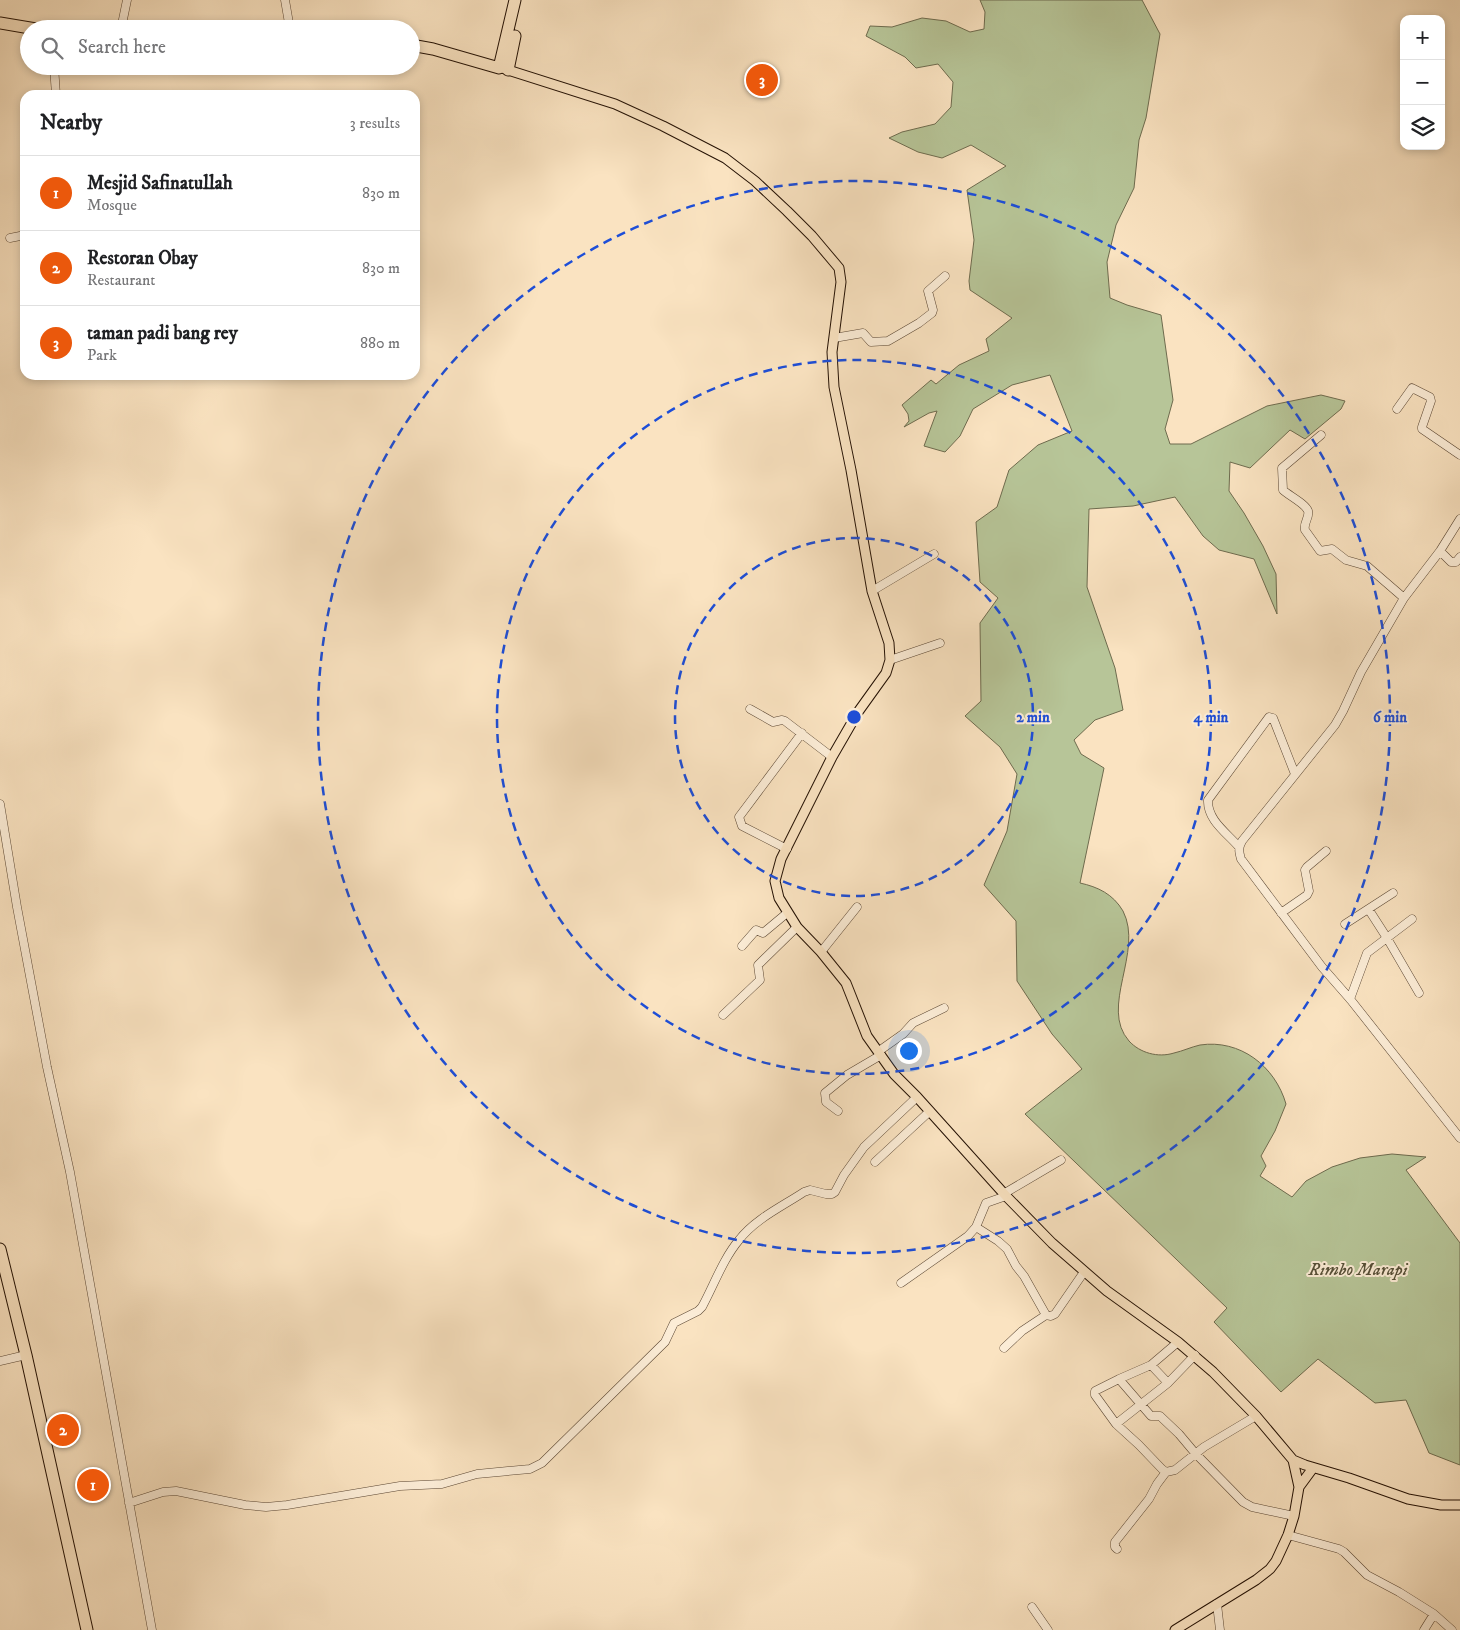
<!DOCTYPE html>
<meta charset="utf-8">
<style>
:root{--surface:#fff;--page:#f6f6f6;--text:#202124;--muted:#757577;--line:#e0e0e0;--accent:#ea580c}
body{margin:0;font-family:"IM FELL DW Pica",serif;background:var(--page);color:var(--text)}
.controls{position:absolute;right:15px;top:15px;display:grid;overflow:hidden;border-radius:10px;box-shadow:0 2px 8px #0003}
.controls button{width:45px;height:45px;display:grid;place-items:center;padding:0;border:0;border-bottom:1px solid var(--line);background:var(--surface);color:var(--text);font:25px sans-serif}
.you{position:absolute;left:908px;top:1050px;width:18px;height:18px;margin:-12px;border:4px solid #fff;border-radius:50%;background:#1a73e8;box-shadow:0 0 0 8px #1a73e833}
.badge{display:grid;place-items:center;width:32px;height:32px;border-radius:50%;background:var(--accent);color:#fff;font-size:16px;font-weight:700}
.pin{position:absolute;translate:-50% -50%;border:2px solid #fff;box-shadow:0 1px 5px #0006}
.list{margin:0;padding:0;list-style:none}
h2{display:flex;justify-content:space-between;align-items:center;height:65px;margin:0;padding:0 20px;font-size:21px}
h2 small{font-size:16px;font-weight:400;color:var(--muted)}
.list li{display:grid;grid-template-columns:32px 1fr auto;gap:15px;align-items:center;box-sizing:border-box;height:75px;padding:0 20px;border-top:1px solid var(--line)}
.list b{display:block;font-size:19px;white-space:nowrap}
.list p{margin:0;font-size:16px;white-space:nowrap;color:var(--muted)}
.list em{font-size:16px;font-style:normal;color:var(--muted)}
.icon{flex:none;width:28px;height:28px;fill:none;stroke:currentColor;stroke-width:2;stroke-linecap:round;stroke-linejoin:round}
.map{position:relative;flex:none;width:1460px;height:1630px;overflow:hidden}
.search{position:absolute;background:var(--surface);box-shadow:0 2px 8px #0003;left:20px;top:20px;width:400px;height:55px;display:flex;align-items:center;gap:12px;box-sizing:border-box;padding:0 18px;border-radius:28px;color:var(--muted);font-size:19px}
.panel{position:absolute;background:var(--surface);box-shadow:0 2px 8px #0003;left:20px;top:90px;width:400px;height:290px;border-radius:15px}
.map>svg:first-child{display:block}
.green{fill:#b7c598;stroke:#6e6b4e}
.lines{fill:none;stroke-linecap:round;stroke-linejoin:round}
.minor-casing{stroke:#5a4633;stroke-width:9}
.major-casing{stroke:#241104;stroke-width:11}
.highway-casing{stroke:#241104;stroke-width:13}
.minor{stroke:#fcedd7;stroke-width:8}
.major{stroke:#fae3c1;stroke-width:9}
.highway{stroke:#fae3c1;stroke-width:11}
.ring{fill:none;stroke:#1d4ed8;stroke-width:2.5;stroke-dasharray:9 6}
.labels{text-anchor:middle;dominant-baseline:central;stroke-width:4;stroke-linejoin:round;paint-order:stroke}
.park-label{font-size:18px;font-style:italic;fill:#575038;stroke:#fcedd7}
.centre{fill:#1d4ed8;stroke:#fcedd7;stroke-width:2.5}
.ring-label{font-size:15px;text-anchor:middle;font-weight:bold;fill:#1d4ed8;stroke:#fcedd7;stroke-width:4;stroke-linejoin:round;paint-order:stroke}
</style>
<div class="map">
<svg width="1460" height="1630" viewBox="0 0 1460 1630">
<rect width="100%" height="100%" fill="#fae3c1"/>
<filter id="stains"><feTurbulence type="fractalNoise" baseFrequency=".004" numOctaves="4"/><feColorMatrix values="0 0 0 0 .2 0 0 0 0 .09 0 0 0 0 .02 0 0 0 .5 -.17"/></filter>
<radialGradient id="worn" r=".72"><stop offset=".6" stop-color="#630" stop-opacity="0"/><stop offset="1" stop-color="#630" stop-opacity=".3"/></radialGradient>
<path class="green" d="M980,0H1142L1160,34L1146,118L1139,140L1134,188L1116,225L1107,262L1110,298L1127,305L1161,315L1173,400L1165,429L1170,444H1191L1267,406L1321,395L1345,401L1341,409L1305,439L1290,430L1250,468L1230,462L1229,491L1244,513L1263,546L1276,574L1277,614L1254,559L1219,550L1203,536L1175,497L1133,506L1089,509L1087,587L1115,668L1123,710L1095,720L1074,740L1081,754L1104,768L1080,883C1098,887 1113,894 1123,911C1144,952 1099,1007 1129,1041C1140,1053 1158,1058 1174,1053C1183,1051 1191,1047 1200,1045C1240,1039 1275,1066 1286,1104L1275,1131L1261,1156L1266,1166L1260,1176L1292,1197L1306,1181L1332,1167L1360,1158L1392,1154L1426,1157L1406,1170L1460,1243V1465L1429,1453L1406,1400L1375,1403L1318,1359L1281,1392L1214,1322L1227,1308L1025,1114L1082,1069L1052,1034L1017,981L1016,921L984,885L1007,831L1017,774L1000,747L965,716L981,701L980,623L998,598L980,582L976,522L997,507L1009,470L1038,445L1072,431L1050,375L1012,385L973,409L960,436L945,452L924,446L937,411L929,413L904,427L909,421L908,414L902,405L931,380L936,384L959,365L989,351L986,339L1012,318L970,290L969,281L974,240L967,190L1006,166L971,145L942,158L918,152L889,138L902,132L935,124L951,107L953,82L938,64L916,68L905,57L866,36L870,26L892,27L922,18L946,21L970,32L984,29L985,12Z"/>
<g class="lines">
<defs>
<path id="minor" d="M285,0L290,29
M121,29L127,0
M54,66L56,95
M10,238L25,235
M834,338L863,333L871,342L888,341L919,323L932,313L933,310L928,291L945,276
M1397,409L1412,388L1430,397L1431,401L1422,427V429L1460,455
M1321,435L1282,468L1283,490C1288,495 1306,504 1308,511C1310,517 1303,523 1305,530L1320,551L1332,549L1346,560L1367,566L1404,598
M1460,519L1440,551L1404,598L1361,672L1343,711L1335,725L1242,841C1238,848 1239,852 1241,859L1322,967L1350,999L1460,1138
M1440,551L1451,562H1456L1460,557
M872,591L934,554
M890,660L940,643
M750,709L773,722L782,720L785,721L832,757
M0,804L17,907L47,1067L70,1172L152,1630
M1239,847C1227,833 1207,820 1208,800L1269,717L1273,718L1295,774
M787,849L742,826L739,817L802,733
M1369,910L1387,938L1419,993
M1281,913L1307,895L1309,891L1305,870L1307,867L1326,851
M1345,924L1393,893
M742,946L756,930L763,933L787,913
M821,952L857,907
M1350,999L1367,953L1412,919
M723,1015L760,980L758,965L797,927
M879,1051L903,1034L913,1023L944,1008
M838,1111L826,1102L825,1093L847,1075L881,1055
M875,1162L930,1111
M1005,1193L1061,1160
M976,1227L998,1241L1007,1249L1016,1266L1024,1276L1046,1315
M901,1283L968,1236L976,1227L986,1203L1006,1196
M1178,1342L1151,1365L1119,1379L1095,1391V1395L1116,1424L1139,1445L1162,1469L1166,1472L1175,1470L1204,1447L1256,1416
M1004,1348L1022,1331L1046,1315L1051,1316L1055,1314L1084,1272
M0,1361L26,1355
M1151,1365L1168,1383
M1119,1379L1151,1416H1160L1179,1434L1195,1453L1243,1502L1252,1507L1294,1516
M1116,1424L1168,1383L1195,1355
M129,1503L163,1492L176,1491L245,1505L266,1507L287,1505L400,1486L442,1484L477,1474L530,1469L542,1463L665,1342L674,1323L698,1311L702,1307C714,1285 723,1259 739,1240C755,1219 783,1206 804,1192L810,1190L826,1194H832L835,1192L844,1175L864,1147L917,1097
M1288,1535L1339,1549L1344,1552L1367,1575L1399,1592L1434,1614L1452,1630
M1117,1549L1115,1547V1542L1149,1499L1157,1484L1166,1472
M1217,1604L1220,1630
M1032,1607L1048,1630
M1424,1630L1434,1614"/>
<path id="major" d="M502,68L615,104L663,126L725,158L755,181L787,211L812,236L839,268L841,282L832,352L834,387L851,470L872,591L889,643L890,660L886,673L858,712L832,757L781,859L775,881L779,898L797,927L821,952L846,983L867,1036L894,1074L917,1097L1006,1196L1052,1243L1107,1291L1178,1342L1213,1372L1256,1416L1293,1460L1305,1465L1349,1478L1408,1499L1441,1505H1460
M1299,1487L1313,1468
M1175,1630L1256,1580L1270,1569L1276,1561L1288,1535L1294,1516L1299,1487L1293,1460"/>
<path id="highway" d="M0,23L36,29
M411,45L433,49L499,68L515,0
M508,70L515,36
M0,1249L26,1355L87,1630"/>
</defs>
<use href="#minor" class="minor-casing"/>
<use href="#major" class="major-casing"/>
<use href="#highway" class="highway-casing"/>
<use href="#minor" class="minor"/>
<use href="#major" class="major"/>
<use href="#highway" class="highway"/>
</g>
<g class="ring">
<circle cx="854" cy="717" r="179"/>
<circle cx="854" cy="717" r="357"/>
<circle cx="854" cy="717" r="536"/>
</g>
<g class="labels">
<g class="park-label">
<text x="1358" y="1270">Rimbo Marapi</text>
</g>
</g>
<circle cx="854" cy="717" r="8" class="centre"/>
<g class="ring-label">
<text x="1033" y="722">2 min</text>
<text x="1211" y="722">4 min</text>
<text x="1390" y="722">6 min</text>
</g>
<rect width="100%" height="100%" filter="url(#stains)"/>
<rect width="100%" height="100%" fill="url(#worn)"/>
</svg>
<div class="controls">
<button>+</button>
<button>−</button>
<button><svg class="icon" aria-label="layers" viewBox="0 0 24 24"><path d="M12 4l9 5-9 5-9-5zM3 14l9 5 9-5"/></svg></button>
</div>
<div class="you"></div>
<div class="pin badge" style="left:93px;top:1485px">1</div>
<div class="pin badge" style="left:63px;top:1430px">2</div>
<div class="pin badge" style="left:762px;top:80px">3</div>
<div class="search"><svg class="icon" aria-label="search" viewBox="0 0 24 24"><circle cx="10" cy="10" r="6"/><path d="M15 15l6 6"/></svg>Search here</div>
<section class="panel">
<h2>Nearby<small>3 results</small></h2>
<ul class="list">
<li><span class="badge">1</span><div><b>Mesjid Safinatullah</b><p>Mosque</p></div><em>830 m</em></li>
<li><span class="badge">2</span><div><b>Restoran Obay</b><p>Restaurant</p></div><em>830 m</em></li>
<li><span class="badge">3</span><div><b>taman padi bang rey</b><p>Park</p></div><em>880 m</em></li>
</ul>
</section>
</div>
